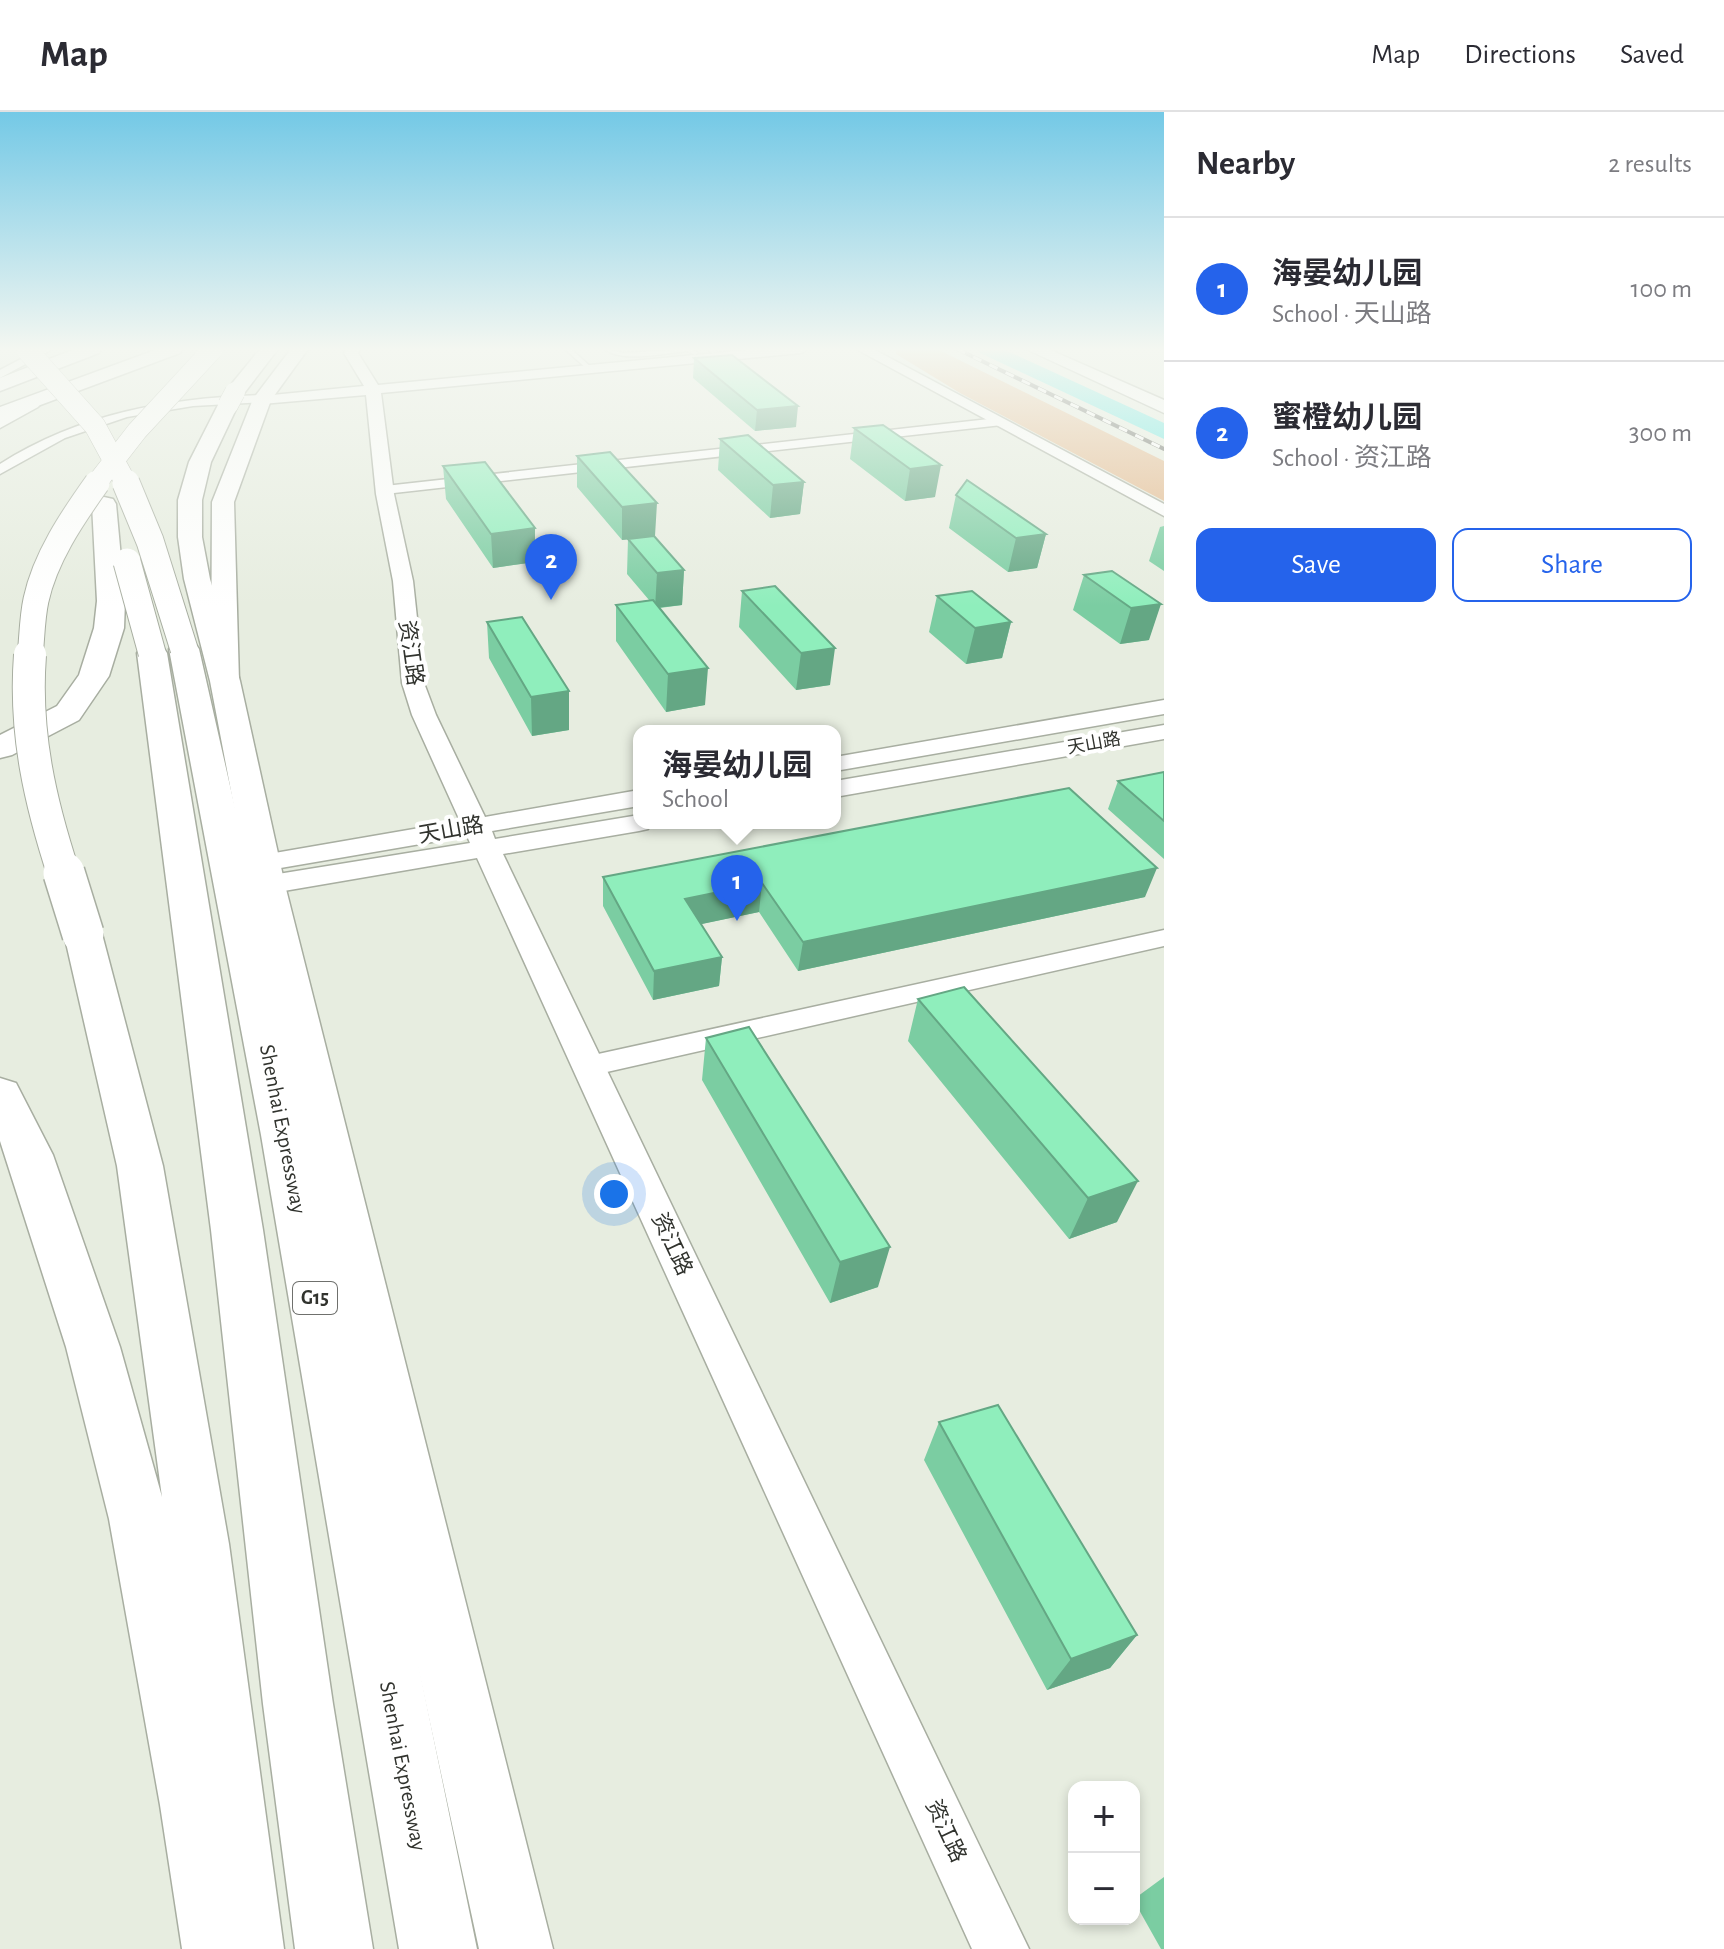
<!DOCTYPE html>
<meta charset="utf-8">
<style>
:root{--surface:#fff;--page:#f7f7f7;--text:#2b2b33;--muted:#7c7c81;--line:#e1e1e2;--accent:#2563eb}
body{margin:0;font-family:"Alegreya Sans","Noto Sans SC",sans-serif;background:var(--page);color:var(--text)}
.controls{position:absolute;right:24px;bottom:24px;display:grid;overflow:hidden;border-radius:16px;box-shadow:0 4px 12px #0003}
.controls button{width:72px;height:72px;display:grid;place-items:center;padding:0;border:0;border-bottom:2px solid var(--line);background:var(--surface);color:var(--text);font:40px sans-serif}
.you{position:absolute;left:614px;top:1082px;width:28px;height:28px;margin:-20px;border:6px solid #fff;border-radius:50%;background:#1a73e8;box-shadow:0 0 0 12px #1a73e833}
.badge{display:grid;place-items:center;width:52px;height:52px;border-radius:50%;background:var(--accent);color:#fff;font-size:26px;font-weight:700}
.pin{position:absolute;translate:-50% -66px;filter:drop-shadow(0 2px 4px #0008)}
.pin::after{content:'';position:absolute;top:42px;width:28px;height:24px;background:inherit;clip-path:polygon(0 0,100% 0,50% 100%)}
.popup{position:absolute;left:633px;top:613px;width:208px;height:104px;box-sizing:border-box;display:grid;place-content:center;border-radius:16px;background:var(--surface);filter:drop-shadow(0 2px 6px #0005);font-size:26px;white-space:nowrap;color:var(--muted)}
.popup b{font-size:30px;color:var(--text)}
.popup::after{content:'';position:absolute;left:50%;top:100%;margin-left:-16px;border:16px solid transparent;border-top-color:var(--surface)}
.list{margin:0;padding:0;list-style:none}
h2{display:flex;justify-content:space-between;align-items:center;height:104px;margin:0;padding:0 32px;font-size:34px}
h2 small{font-size:26px;font-weight:400;color:var(--muted)}
.list li{display:grid;grid-template-columns:52px 1fr auto;gap:24px;align-items:center;box-sizing:border-box;height:144px;padding:0 32px;border-top:2px solid var(--line)}
.list b{display:block;font-size:30px;white-space:nowrap}
.list p{margin:0;font-size:26px;white-space:nowrap;color:var(--muted)}
.list em{font-size:26px;font-style:normal;color:var(--muted)}
.actions{display:flex;gap:16px;padding:24px 32px}
.actions a{flex:1;padding:18px 0;border:2px solid var(--accent);border-radius:16px;text-align:center;font-size:28px;color:var(--accent)}
.actions .main{background:var(--accent);color:#fff}
.map{position:relative;flex:none;width:1164px;height:1837px;overflow:hidden}
header{display:flex;align-items:center;gap:48px;box-sizing:border-box;height:112px;padding:0 40px;background:var(--surface);border-bottom:2px solid var(--line)}
header strong{font-size:38px}
nav{display:flex;gap:44px;margin-inline-start:auto;font-size:28px}
main{display:flex}
aside{flex:1;background:var(--surface)}
.map>svg:first-child{display:block}
.green{fill:#e4b98d}
.lines{fill:none;stroke-linecap:round;stroke-linejoin:round}
.river{fill:#67e9e3;fill-rule:evenodd}
.service-casing{stroke:#a8aea1;stroke-width:3}
.minor-casing{stroke:#a8aea1;stroke-width:3}
.tertiary-casing{stroke:#a8aea1;stroke-width:3}
.primary-casing{stroke:#a8aea1;stroke-width:3}
.trunk-casing{stroke:#a8aea1;stroke-width:3}
.motorway-casing{stroke:#a8aea1;stroke-width:3}
.service{fill:#fff;fill-rule:evenodd}
.minor{fill:#fff;fill-rule:evenodd}
.tertiary{fill:#fff;fill-rule:evenodd}
.primary{fill:#fff;fill-rule:evenodd}
.trunk{fill:#fff;fill-rule:evenodd}
.motorway{fill:#fff;fill-rule:evenodd}
.rail-casing{stroke:#686b64;stroke-width:4}
.rail{stroke:#fff;stroke-width:3;stroke-dasharray:9;stroke-linecap:butt}
.trunk-bridge-far3-casing{stroke:#a8aea1;stroke-width:21;stroke-linecap:butt}
.trunk-bridge-far2-casing{stroke:#a8aea1;stroke-width:27;stroke-linecap:butt}
.trunk-bridge-far1-casing{stroke:#a8aea1;stroke-width:34;stroke-linecap:butt}
.trunk-bridge-casing{stroke:#a8aea1;stroke-width:44;stroke-linecap:butt}
.motorway-bridge-far1-casing{stroke:#a8aea1;stroke-width:22;stroke-linecap:butt}
.motorway-bridge-casing{stroke:#a8aea1;stroke-width:29;stroke-linecap:butt}
.trunk-bridge-far3{stroke:#fff;stroke-width:20}
.trunk-bridge-far2{stroke:#fff;stroke-width:25}
.trunk-bridge-far1{stroke:#fff;stroke-width:32}
.trunk-bridge{stroke:#fff;stroke-width:41}
.motorway-bridge-far1{stroke:#fff;stroke-width:21}
.motorway-bridge{stroke:#fff;stroke-width:27}
.wall{fill:#7bcda2}
.shaded-wall{fill:#64a784}
.building{fill:#8feebc;stroke:#64a784;stroke-width:2}
.labels{text-anchor:middle;dominant-baseline:central;stroke-width:8;stroke-linejoin:round;paint-order:stroke}
.far-street-label{font-size:18px;fill:#31332e;stroke:#fff}
.shield{fill:#fff;stroke:#6f706d;stroke-width:2}
.shield-label{font-size:20px;font-weight:bold;fill:#31332e}
.street-label{font-size:22px;fill:#31332e;stroke:#fff}
</style>
<header>
<strong>Map</strong>
<nav><a>Map</a><a>Directions</a><a>Saved</a></nav>
</header>
<main>
<div class="map">
<svg width="1164" height="1837" viewBox="0 0 1164 1837">
<rect width="100%" height="100%" fill="#e7ede0"/>
<path class="green" d="M896,237H937L1164,349V389L960,281L896,242Z"/>
<g class="lines">
<path class="river" d="M977,237H1003L1164,311V327L980,241Z"/>
<defs>
<path id="service" d="M565,237H571L592,256V258H588Z
M605,237L624,241L692,237L698,241L695,243L687,239C666,241 621,251 605,237Z
M707,237H713L717,240L712,241Z"/>
<path id="minor" d="M40,237H53L0,266V258Z
M262,283L268,287L266,290L193,294L127,305L65,326L0,362V352C80,301 168,286 262,283Z
M998,306L1004,310L1002,313L385,382L378,378L385,374Z
M1164,818V834L589,964L580,961L576,954L580,947L589,944Z"/>
<path id="tertiary" d="M347,237H361L358,241L378,273L758,237H808L801,241L381,281L394,382L413,469L424,571L436,603L485,705L639,678V694L492,719L495,727L639,703V711H652L648,717L639,719L503,742L1029,1837H972L477,746L278,780L268,777L264,771L268,765L278,762L470,731L467,724L263,759L253,757L249,751L253,745L263,743L460,709L412,603L402,571L393,469L376,382L366,283L262,292L255,288L262,284L364,274L344,241Z
M856,237H873L1164,392V404Z
M1164,588V602L835,659V645Z
M1164,613V627L835,685V669Z"/>
<path id="primary" d="M291,237H308L271,288L234,390L239,569L235,575L225,577L215,575L211,569L212,390L253,287Z
M1026,237H1048L1164,288V301Z"/>
<path id="trunk" d="M158,237H183L180,241L0,308V295Z
M260,237H278L242,284H228L225,280Z
M228,287L238,293L211,350L202,388V425L210,467L240,569L285,773L553,1837H479L249,773L210,569L184,467L178,425V388L189,350L218,293Z
M83,810L97,813L102,822L163,1054L229,1432L284,1837H182L160,1693L109,1407L66,1235L0,1029V966L16,971L53,1043L120,1235L162,1385L117,1054L64,822L69,813Z"/>
<path id="motorway" d="M75,237H101L99,241L0,279V266Z
M31,285L41,291L38,295L0,316V301Z
M104,385L113,387L116,392L125,489L124,516L109,564L79,608L12,643L0,646V623L57,594L79,563L94,516L97,489L92,392L95,387Z
M184,528L195,531L199,537L309,1023L477,1837H399L261,1023L169,537L173,531Z
M152,532L163,535L167,541L263,1118L333,1592L373,1837H295L263,1592L211,1118L137,541L141,535Z"/>
</defs>
<use href="#service" class="service-casing"/>
<use href="#minor" class="minor-casing"/>
<use href="#tertiary" class="tertiary-casing"/>
<use href="#primary" class="primary-casing"/>
<use href="#trunk" class="trunk-casing"/>
<use href="#motorway" class="motorway-casing"/>
<use href="#service" class="service"/>
<use href="#minor" class="minor"/>
<use href="#tertiary" class="tertiary"/>
<use href="#primary" class="primary"/>
<use href="#trunk" class="trunk"/>
<use href="#motorway" class="motorway"/>
<defs>
<path id="rail" d="M957,237L1164,337"/>
</defs>
<use href="#rail" class="rail-casing"/>
<use href="#rail" class="rail"/>
<defs>
<path id="trunk-bridge-far3" d="M228,293L235,280
M95,373L137,319L213,237"/>
<path id="trunk-bridge-far2" d="M30,545C32,526 32,506 36,488C45,446 72,406 97,371"/>
<path id="trunk-bridge-far1" d="M30,543C24,620 40,690 64,763"/>
<path id="trunk-bridge" d="M64,761L83,822"/>
<path id="motorway-bridge-far1" d="M27,238L95,314L127,373"/>
<path id="motorway-bridge" d="M126,371L150,429L184,537
M127,450L152,541"/>
</defs>
<use href="#trunk-bridge-far3" class="trunk-bridge-far3-casing"/>
<use href="#trunk-bridge-far2" class="trunk-bridge-far2-casing"/>
<use href="#trunk-bridge-far1" class="trunk-bridge-far1-casing"/>
<use href="#trunk-bridge" class="trunk-bridge-casing"/>
<use href="#motorway-bridge-far1" class="motorway-bridge-far1-casing"/>
<use href="#motorway-bridge" class="motorway-bridge-casing"/>
<use href="#trunk-bridge-far3" class="trunk-bridge-far3"/>
<use href="#trunk-bridge-far2" class="trunk-bridge-far2"/>
<use href="#trunk-bridge-far1" class="trunk-bridge-far1"/>
<use href="#trunk-bridge" class="trunk-bridge"/>
<use href="#motorway-bridge-far1" class="motorway-bridge-far1"/>
<use href="#motorway-bridge" class="motorway-bridge"/>
</g>
<path class="wall" d="M694,246L796,315L755,319L693,266Z
M883,313L935,385L905,389L850,347L854,316Z
M720,327L804,370L800,402L770,406L718,358Z
M577,344L655,424L622,428L577,375Z
M443,354L535,416V450L493,456L446,387Z
M956,383L1046,422L1037,456L1008,460L949,416Z
M1164,414V459L1149,449L1160,415Z
M628,427L684,458L682,493L660,496L705,593L666,600L616,529V493L649,488L627,462Z
M1112,459L1149,528L1120,532L1073,498L1084,463Z
M742,479L830,573L796,578L739,515Z
M937,484L1011,510L1002,546L966,552L929,520Z
M487,510L569,579V618L532,624L489,546Z
M1164,660V747L1108,697L1118,669Z
M603,765L1145,785L798,859L759,800L701,812L722,845L719,874L653,888L603,794Z
M918,887L1117,1110L1069,1127L908,929Z
M706,926L878,1175L830,1191L702,968Z
M939,1310L1137,1523L1110,1556L1047,1578L924,1348Z
M1164,1765V1837H1161L1134,1789V1787Z"/>
<path class="shaded-wall" d="M798,294L796,315L755,319L757,298Z
M941,353L935,385L905,389L910,357Z
M804,370L800,402L770,406L773,373Z
M657,391L655,424L622,428V395Z
M535,416V450L493,456L491,422Z
M1046,422L1037,456L1008,460L1016,426Z
M684,458L682,493L655,496L657,461Z
M1161,492L1149,528L1120,532L1131,496Z
M1011,510L1002,546L966,552L975,516Z
M835,536L830,573L796,578L801,541Z
M708,556L705,593L666,600L668,562Z
M569,579V618L532,624L531,585Z
M1157,756L1145,785L798,859L803,830Z
M762,771L759,800L683,816L685,787Z
M722,845L719,874L653,888L654,859Z
M1138,1069L1117,1110L1069,1127L1088,1086Z
M890,1135L878,1175L830,1191L840,1150Z
M1137,1523L1110,1556L1047,1578L1071,1547Z"/>
<path class="building" d="M732,243L798,294L757,298L694,246Z
M883,313L941,353L910,357L854,316Z
M748,323L804,370L773,373L720,327Z
M610,340L657,391L622,395L577,344Z
M485,350L535,416L491,422L443,354Z
M967,368L1046,422L1016,426L956,383Z
M654,424L684,458L657,461L628,427Z
M1112,459L1161,492L1131,496L1084,463Z
M775,474L835,536L801,541L742,479Z
M972,479L1011,510L975,516L937,484Z
M653,488L708,556L668,562L616,493Z
M522,505L569,579L531,585L487,510Z
M1164,660V709L1118,669Z
M1069,676L1157,756L803,830L762,771L685,787L722,845L654,859L603,765Z
M964,875L1138,1069L1088,1086L918,887Z
M749,915L890,1135L840,1150L706,926Z
M998,1293L1137,1523L1071,1547L939,1310Z"/>
<linearGradient id="sky" x2="0" y2="1"><stop stop-color="#74c9e6"/><stop offset="0.48" stop-color="#f4f7f1"/><stop offset="1" stop-color="#f4f7f1" stop-opacity="0"/></linearGradient>
<rect width="1164" height="494" fill="url(#sky)"/>
<g class="labels">
<g class="far-street-label">
<text transform="translate(1094 632) rotate(-10)">天山路</text>
</g>
<rect class="shield" x="293" y="1170" width="44" height="32" rx="6"/>
<g class="shield-label">
<text x="315" y="1186">G15</text>
</g>
<g class="street-label">
<text transform="translate(411 541) rotate(82)">资江路</text>
<text transform="translate(451 718) rotate(-10)">天山路</text>
<text transform="translate(283 1017) rotate(79)">Shenhai Expressway</text>
<text transform="translate(672 1132) rotate(65)">资江路</text>
<text transform="translate(403 1654) rotate(79)">Shenhai Expressway</text>
<text transform="translate(946 1719) rotate(65)">资江路</text>
</g>
</g>
</svg>
<div class="controls">
<button>+</button>
<button>−</button>
</div>
<div class="you"></div>
<div class="pin badge" style="left:737px;top:809px">1</div>
<div class="popup"><b>海晏幼儿园</b>School</div>
<div class="pin badge" style="left:551px;top:488px">2</div>
</div>
<aside>
<h2>Nearby<small>2 results</small></h2>
<ul class="list">
<li><span class="badge">1</span><div><b>海晏幼儿园</b><p>School · 天山路</p></div><em>100 m</em></li>
<li><span class="badge">2</span><div><b>蜜橙幼儿园</b><p>School · 资江路</p></div><em>300 m</em></li>
</ul>
<div class="actions"><a class="main">Save</a><a>Share</a></div>
</aside>
</main>
